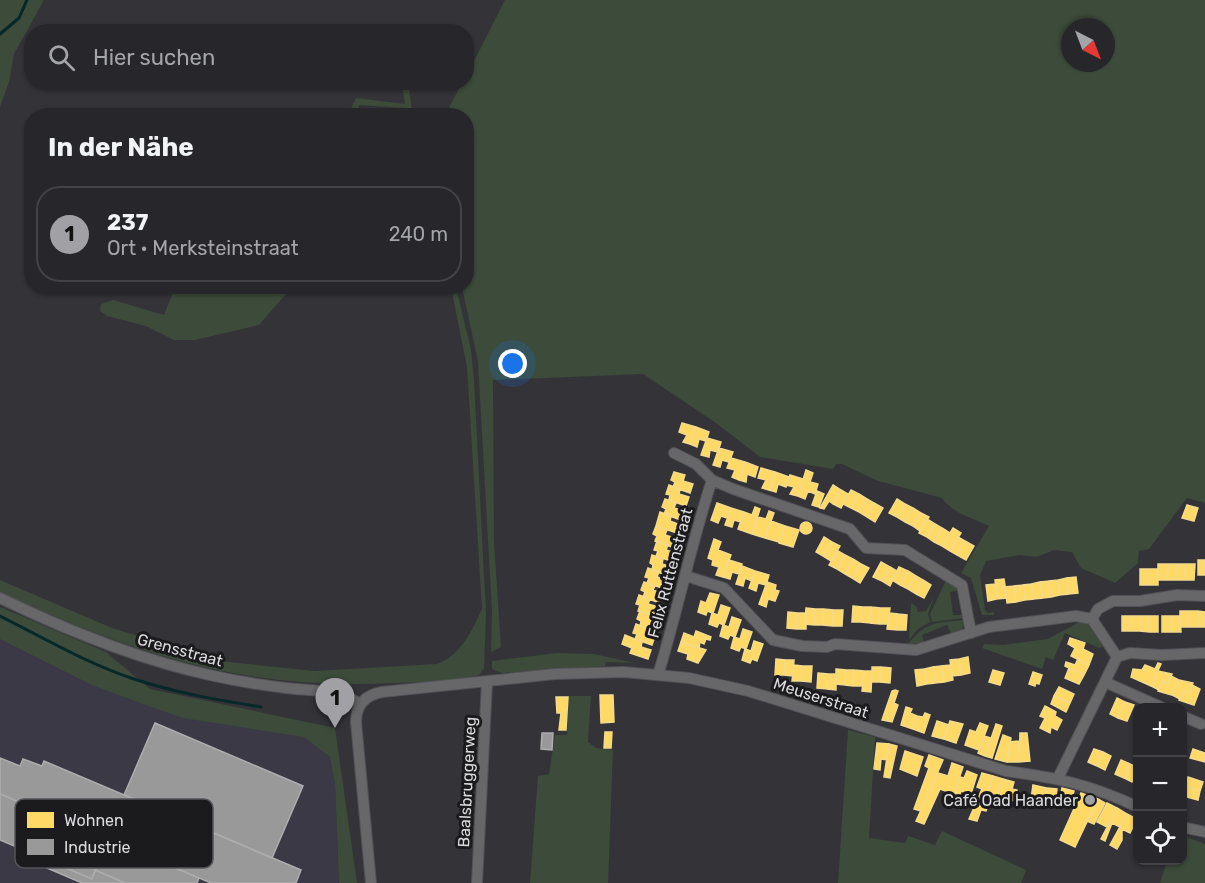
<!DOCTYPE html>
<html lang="de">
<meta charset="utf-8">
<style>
:root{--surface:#27262a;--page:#2f2e32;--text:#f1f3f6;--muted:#a4a5a8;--line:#434347;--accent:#a1a0a5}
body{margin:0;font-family:Rubik,sans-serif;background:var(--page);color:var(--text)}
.controls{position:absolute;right:18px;bottom:18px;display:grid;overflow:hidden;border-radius:12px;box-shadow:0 2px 4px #0004}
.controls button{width:54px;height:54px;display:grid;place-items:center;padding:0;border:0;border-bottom:2px solid var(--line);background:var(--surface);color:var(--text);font:30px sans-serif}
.compass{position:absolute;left:1061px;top:18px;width:54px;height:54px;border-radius:50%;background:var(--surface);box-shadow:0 2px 4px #0004;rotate:138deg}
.you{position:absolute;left:513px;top:364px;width:21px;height:21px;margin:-15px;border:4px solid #fff;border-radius:50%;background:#1a73e8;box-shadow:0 0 0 9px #1a73e833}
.badge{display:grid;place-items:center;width:39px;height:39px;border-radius:50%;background:var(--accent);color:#111;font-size:20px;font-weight:700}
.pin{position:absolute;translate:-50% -50px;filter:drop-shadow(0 2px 3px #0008)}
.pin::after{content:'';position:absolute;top:32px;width:21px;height:18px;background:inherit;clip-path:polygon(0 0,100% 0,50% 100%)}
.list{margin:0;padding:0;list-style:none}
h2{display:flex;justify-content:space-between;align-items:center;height:78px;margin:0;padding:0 24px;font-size:26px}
h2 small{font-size:20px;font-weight:400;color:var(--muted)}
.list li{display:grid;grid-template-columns:39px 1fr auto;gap:18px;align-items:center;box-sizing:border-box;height:96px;margin:0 12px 12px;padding:0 12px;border:2px solid var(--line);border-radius:24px}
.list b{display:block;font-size:22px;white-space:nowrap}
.list p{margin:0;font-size:20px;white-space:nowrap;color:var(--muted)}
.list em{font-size:20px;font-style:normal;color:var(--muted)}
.icon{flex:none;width:33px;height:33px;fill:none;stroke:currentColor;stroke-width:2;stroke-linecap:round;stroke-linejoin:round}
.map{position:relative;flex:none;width:1205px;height:883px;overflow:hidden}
.search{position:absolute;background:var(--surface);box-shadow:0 2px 4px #0004;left:24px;top:24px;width:450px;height:66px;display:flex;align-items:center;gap:15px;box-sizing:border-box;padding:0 21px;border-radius:24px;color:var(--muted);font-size:22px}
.panel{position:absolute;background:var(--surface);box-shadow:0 2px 4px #0004;left:24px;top:108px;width:450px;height:186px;border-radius:24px}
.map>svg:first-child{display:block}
.built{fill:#3b3945}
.green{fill:#3c4b3a;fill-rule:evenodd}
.homes{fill:#ffd966;stroke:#f4da8b;stroke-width:1.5}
.industry{fill:#999;stroke:#adadae;stroke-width:1.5}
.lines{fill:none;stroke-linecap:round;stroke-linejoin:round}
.stream{stroke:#052829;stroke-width:3}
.minor-casing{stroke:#525156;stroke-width:12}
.minor{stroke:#67676a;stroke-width:10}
.poi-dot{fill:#a1a0a5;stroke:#1b1a1d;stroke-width:2}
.labels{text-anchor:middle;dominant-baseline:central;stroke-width:6;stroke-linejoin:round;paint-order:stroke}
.street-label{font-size:16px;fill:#dcdbe0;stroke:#1b1a1d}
.poi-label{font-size:16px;fill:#dcdbe0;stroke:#1b1a1d;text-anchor:end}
.key{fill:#1b1a1d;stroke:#555458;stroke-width:1.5}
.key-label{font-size:16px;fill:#dcdbe0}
</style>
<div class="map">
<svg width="1205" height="883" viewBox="0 0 1205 883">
<rect width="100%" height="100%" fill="#343338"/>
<path class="built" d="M0,625L154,703L301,732L330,757L335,784L339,883H0Z"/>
<path class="green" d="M0,0H44L14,54L9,82L0,107Z
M505,0H1205V503L1187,498L1149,549L1139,551L1138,563L1115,583L1081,568L1072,552L1054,550L1037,557L1019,555L986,561L980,575L985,610L988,613L994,612V615H982L971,578L961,573L989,526C975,519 950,512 942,498L878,481L842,464H836L833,469L760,457L716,423L643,374L493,380L494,542L501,647L491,652L492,611L478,362L462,287L466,286V116L445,115L462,83L466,82L467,75ZM1070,27H1106V63H1070Z
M402,83H408L413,115H408L405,108L359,105L358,115H348L356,98L405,104Z
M175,287V286L292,287L259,325L195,340H174L146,326L107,316L100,311L101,304L113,300L164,315Z
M451,287H456L471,350L474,380L486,614L484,668L479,675C454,682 421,682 394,683C244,691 134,654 0,592V580L112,628L219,661L315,671L437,664C462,654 471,632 482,609L467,367Z
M947,578L960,590L950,592L953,615H963L964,618L932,622L930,614Z
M934,597L928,614L930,622L917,630L909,640L911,603L917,607L918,612L926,611Z
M0,607L106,652L150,689L335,728L357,883H339L335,784L330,757L304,737L183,718L143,704L92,685L0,639Z
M964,620L962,630L952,635L947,625L922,635L924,643L908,644C927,621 936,623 964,620Z
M1083,620L1090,624L1104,646L1099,648L1065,633L1053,660L1046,657L1042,669L982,648L984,644L1003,645L1048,639Z
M557,653L594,654L635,663L606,662L605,666L502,673L492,669V661Z
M568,696H591L588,742L596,748L613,750L608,883H530L538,776L549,774L555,735H567Z
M848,730L875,737L869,838L905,843L908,836L935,845L942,831L1026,870L1021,883H814H838Z
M1183,836L1205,844V883H1160L1167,861L1182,860Z"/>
<path class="homes" d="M682,423L696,427L690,444L683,442L687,435L679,432Z
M696,427L709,432L706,441L699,439L697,447L690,444Z
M707,438L721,442L718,452L710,450L709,457L701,455Z
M719,448L733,452L729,462L722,460L720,467L713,465Z
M731,458L745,462L739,480L732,477L735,470L727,468Z
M745,462L758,467L755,477L747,474L746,482L739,480Z
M761,468L775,472L769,490L762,488L766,480L758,478Z
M806,470L813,473L810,482L818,484L815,494L808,491L805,499L798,496Z
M674,472L685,475L683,481L693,484L690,493L673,487L675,482L671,480Z
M775,472L789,477L786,487L778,484L776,492L769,490Z
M790,475L803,479L798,496L790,494L794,487L786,485Z
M669,485L680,489L679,494L689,497L686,506L669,500L670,495L666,494Z
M833,485L841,490L833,504L829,501L824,509L820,508Z
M841,490L848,494L841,508L833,504Z
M851,490L859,494L851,508L843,504Z
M817,491L824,494L819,507L812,505Z
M859,494L867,499L859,512L851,508Z
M665,499L676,503L674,508L684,511L681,520L664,514L666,509L662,507Z
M867,499L874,503L867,517L859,512Z
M897,499L905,504L897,517L889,513Z
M717,503L731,508L727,518L721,516L718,523L711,520Z
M874,503L883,508L875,522L867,517Z
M905,504L913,508L905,522L897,517Z
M1187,505L1198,508L1194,521L1182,518Z
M755,507L760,509L752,534L738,529L744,512L752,515Z
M731,508L744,512L741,522L734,520L732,527L725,525Z
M913,508L921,513L913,526L905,522Z
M769,511L774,513L765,538L752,534L758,517L766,519Z
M660,512L671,516L670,521L680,525L677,533L656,526Z
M921,513L929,517L920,531L913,526Z
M927,519L935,524L927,537L919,533Z
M771,521L785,526L779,542L765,538Z
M800 528a6 6 0 1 1 12 0a6 6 0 1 1-12 0Z
M935,524L942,528L934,542L927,537Z
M656,526L667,530L665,535L675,538L672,547L655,541L657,536L653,534Z
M785,526L799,530L793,547L779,543Z
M942,528L950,533L942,546L934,542Z
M953,528L961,533L950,551L942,546Z
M824,537L832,542L823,556L816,552Z
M958,537L965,541L957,555L950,551Z
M714,539L721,542L718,550L731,555L723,577L716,575L719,567L712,565L713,560L708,558Z
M657,541L668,545L666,550L676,553L674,562L656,556L658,551L654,550Z
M965,541L974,546L966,560L957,555Z
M832,542L840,546L831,561L823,556Z
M838,551L845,555L837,569L829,565Z
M652,555L663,559L662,564L672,567L669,576L652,570L653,565L650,563Z
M845,555L853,559L845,574L837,569Z
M853,559L861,564L852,578L845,574Z
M729,560L742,564L739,574L732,572L730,579L723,577Z
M1198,560H1205V575H1198Z
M881,562L890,567L882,581L873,577Z
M861,564L869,568L860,583L852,578Z
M1158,564H1168L1167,580H1158Z
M1168,564H1176V580H1167Z
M1176,564H1185V580H1176Z
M1185,564H1195L1194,580H1185Z
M742,566L755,571L752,581L745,578L743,586L736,584Z
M890,567L897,571L890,586L882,581Z
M899,567L908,571L900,585L892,580Z
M648,568L659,572L657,577L668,580L665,589L647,583L649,578L645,577Z
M1140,569H1149V585H1140Z
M1149,569H1158V585H1149Z
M755,571L769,575L766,585L758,583L756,591L749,588Z
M908,571L916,576L908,589L900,585Z
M916,576L923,580L916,594L908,589Z
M1076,577L1078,593L1069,594L1067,578Z
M1067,578L1069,594L1060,595L1058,580Z
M1004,579L1007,598L997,599L995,580Z
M923,580L931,585L924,598L916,594Z
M1058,580L1060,595L1051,597L1049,581Z
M1049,581L1051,597L1043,598L1040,582Z
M644,582L655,586L653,590L663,594L660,603L643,597L645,592L641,590Z
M767,582L776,585L775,590L779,591L775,601L768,599L766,607L759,604Z
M1040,582L1043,598L1034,599L1031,584Z
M995,584L997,599L988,601L986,585Z
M1031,584L1034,599L1025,600L1023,585Z
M1023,585L1025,600L1016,602L1014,586Z
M1014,586L1016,602L1007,603L1005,587Z
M710,593L719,595L713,613L707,611L706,615L698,612L701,601L706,603Z
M639,595L650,599L648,604L659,607L656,616L638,611L640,605L636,604Z
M721,605L730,608L724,625L719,623L717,627L709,624L712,613L718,615Z
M853,606L862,607L861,622H852Z
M862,607H871L870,623L861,622Z
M871,607L880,608L879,624L870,623Z
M806,608L815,609L814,625L805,624Z
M880,608H890L888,624H879Z
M815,609H824L823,625H814Z
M824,609L833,610L832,626L823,625Z
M833,610H843L842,626H832Z
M640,611L651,615L649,619L660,623L657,632L640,626L641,621L637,619Z
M1180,611H1189V627H1180Z
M1189,611H1198V627H1189Z
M1198,611L1205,612V627H1198Z
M788,612L797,613L796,629L787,628Z
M797,613H806V629H796Z
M889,613L898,614L897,630L887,629Z
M898,614L907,615L906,630H897Z
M1122,616H1131V631H1122Z
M1131,616H1140V631H1131Z
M1140,616H1149V632L1140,631Z
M1149,616H1158V632H1149Z
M1162,616H1171V632H1162Z
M1171,616H1180L1181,632H1171Z
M732,617L741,620L735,637L730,635L728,639L720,636L723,625L729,627Z
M636,624L647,628L645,633L655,636L652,645L635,639L637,634L633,633Z
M743,629L752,632L746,649L741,647L739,651L731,648L734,637L740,639Z
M696,631L711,637L710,640L706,639L704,644L700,642L699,648L681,642L684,633L694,637Z
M625,635L642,642L641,647L651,650L648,659L630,653L632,648L622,644Z
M1070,638L1085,643L1083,649L1093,654L1089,665L1071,656L1075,648L1068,644Z
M754,641L763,644L757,661L752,659L750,663L742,660L745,649L751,651Z
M681,642L706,650L698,663L687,659L688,654L678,651Z
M968,657L970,673L961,675L959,659Z
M776,659L785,660L784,675H775Z
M959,659L961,675L952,676L950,660Z
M1078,659L1089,665L1084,675L1065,666L1066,662L1075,665Z
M785,660H794L793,676L784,675Z
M1158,663L1161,664L1151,686L1131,677L1133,669L1142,670L1145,665L1155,669Z
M794,665L802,666L801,681H792Z
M951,665L953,680L944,682L941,666Z
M802,666H812L811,682L801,681Z
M941,666L944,682L935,683L933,667Z
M872,667H881L880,682H872Z
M881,667L891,668L890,683L880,682Z
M933,667L935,683L927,684L924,669Z
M1069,668L1084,675L1079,684L1065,678Z
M836,669L846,670L845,685L836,684Z
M924,669L927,684L917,686L915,670Z
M846,670H854L853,686L845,685Z
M854,670L864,671L863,686H853Z
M993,670L1004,673L1000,685L989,682Z
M864,671H872L871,692L862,691Z
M1158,671L1172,674L1168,684L1163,681L1159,690L1151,686Z
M1033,672L1042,675L1039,684L1036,683L1035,686L1029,684Z
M818,673L828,674L827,689L817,688Z
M828,674H836V690L827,689Z
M1171,676L1179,680L1172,695L1158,691L1163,681L1168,684Z
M1179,680L1193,683L1189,693L1184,691L1180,699L1172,695Z
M1192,685L1200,689L1194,705L1179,700L1184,691L1189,693Z
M1059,687L1074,694L1070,703L1054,696Z
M895,690L898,691L894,703L898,705L892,722L882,720L892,691Z
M600,695H613L614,722L601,723Z
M1054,696L1070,703L1066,712L1051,704Z
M556,697H568L566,730H559L561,713H557Z
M1117,698L1125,702L1118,718L1110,714Z
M1125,702L1134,705L1127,721L1118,718Z
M1045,706L1056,712L1055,716L1062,720L1057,730L1051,727L1050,733L1040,728L1045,718L1040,716Z
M906,707L912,709L910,713L917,716L913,729L901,725Z
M925,713L930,715L924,733L913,729L917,716L923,717Z
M937,721L949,725L944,739L932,736Z
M950,721L963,724L956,743L944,739Z
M980,723L988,726L979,750L965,745L970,730L976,732Z
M996,724L1002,726L992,758L985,756Z
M605,732H612L611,748H604Z
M1020,733H1027L1030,761L1019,762Z
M1003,735L1011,738L1007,762L995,759Z
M984,736L991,738L985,756L978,753Z
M1019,741V762H1007L1010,742Z
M877,743L889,744L887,760L881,759L880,770L874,769Z
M889,744L897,746L890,778L884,777Z
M1094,749L1103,752L1097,766L1088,762Z
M1193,749L1205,753V762L1190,758Z
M905,751L923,757L917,776L900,769Z
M1103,752L1111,756L1105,770L1097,766Z
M929,755L943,760L921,811L914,809L929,768L925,766Z
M1121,760L1130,764L1124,778L1115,774Z
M952,763L963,767L954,794L940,789L924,824L916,821L938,773L948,776Z
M1130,764L1138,768L1132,782L1124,778Z
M967,771L977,775L971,794L961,791L959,798L953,797L960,777L964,778Z
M982,773L993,776L977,821L969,819L982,789L977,787Z
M993,776L1003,779L997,798L991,797L986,811L981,810Z
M1188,777L1203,782L1200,791L1186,786Z
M1003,779L1014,782L1012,789L1017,790L1014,801L997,798Z
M1033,785L1047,788L1045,802L1031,799Z
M1186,786L1200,791L1198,800L1183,796Z
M1047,788L1057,789L1055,804L1045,802Z
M1062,788L1074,791L1070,805L1059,802Z
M1081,793L1098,799L1075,847L1060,840Z
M1098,799L1105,803L1094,824L1087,821Z
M1107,803L1117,808L1107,827L1097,822Z
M1117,808L1127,814L1120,827L1112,823L1105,841L1101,839Z
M1127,814L1137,819L1130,833L1122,829V840L1117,849L1110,845Z"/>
<path class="industry" d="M155,723L303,786L272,858L124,795Z
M542,733H553L552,750L541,749Z
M0,758L20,766L23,759L42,766L44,761L301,870L296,883H211L0,794Z
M0,794L108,840L92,879L0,840Z
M108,840L199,878L197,883H125L95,870Z
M36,855L92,879L95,870L125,883H82L33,862Z"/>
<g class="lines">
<path class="stream" d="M0,34L19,18L27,0
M0,616C44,638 88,664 134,679C176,693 218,700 261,707"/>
<defs>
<path id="minor" d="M674,453L696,464L712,480L733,489L850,529L866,548L905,550L962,585L971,633
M686,576L724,588L773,640L802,646L827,647L835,644L916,650L989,627L1076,616L1092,619L1117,657
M0,598C68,631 139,660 214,676C237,681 261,685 286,688C311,691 338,689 360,704
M1092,619L1098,609L1113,601H1140L1177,595L1205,596
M658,675C678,610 691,544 712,480
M1105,682L1163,708
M1182,716L1201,724
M1058,778L1117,657L1130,653L1162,655L1205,653
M1182,827L1205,832
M371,883L356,722C356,705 365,695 382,692L555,674L624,672L689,678L748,691L1006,771C1058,778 1089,784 1138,807
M477,883L487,682"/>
</defs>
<use href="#minor" class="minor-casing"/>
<use href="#minor" class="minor"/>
</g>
<circle class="poi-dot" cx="1090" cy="800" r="6"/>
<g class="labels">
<g class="street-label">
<text transform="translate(670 573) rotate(-75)">Felix Ruttenstraat</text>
<text transform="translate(180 650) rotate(15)">Grensstraat</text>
<text transform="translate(821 698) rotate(18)">Meuserstraat</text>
<text transform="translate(467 782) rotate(-87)">Baalsbruggerweg</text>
</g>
<g class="poi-label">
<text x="1078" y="800">Café Oad Haander</text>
</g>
</g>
<rect x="15" y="799" width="198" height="69" rx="9" class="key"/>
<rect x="27" y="812" width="27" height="16" fill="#ffd966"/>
<rect x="27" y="839" width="27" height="16" fill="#999"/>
<g class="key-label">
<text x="64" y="826">Wohnen</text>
<text x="64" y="853">Industrie</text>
</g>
</svg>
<div class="controls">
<button>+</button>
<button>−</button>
<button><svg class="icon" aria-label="locate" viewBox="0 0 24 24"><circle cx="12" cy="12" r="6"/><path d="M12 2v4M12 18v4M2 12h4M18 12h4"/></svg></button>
</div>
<svg class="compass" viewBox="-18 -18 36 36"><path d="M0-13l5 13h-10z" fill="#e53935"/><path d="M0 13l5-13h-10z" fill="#a4a5a8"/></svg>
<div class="you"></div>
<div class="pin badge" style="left:335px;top:728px">1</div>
<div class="search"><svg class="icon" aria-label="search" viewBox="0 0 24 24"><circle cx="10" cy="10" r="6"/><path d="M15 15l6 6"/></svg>Hier suchen</div>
<section class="panel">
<h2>In der Nähe<small></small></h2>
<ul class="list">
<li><span class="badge">1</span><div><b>237</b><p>Ort · Merksteinstraat</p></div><em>240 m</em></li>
</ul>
</section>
</div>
